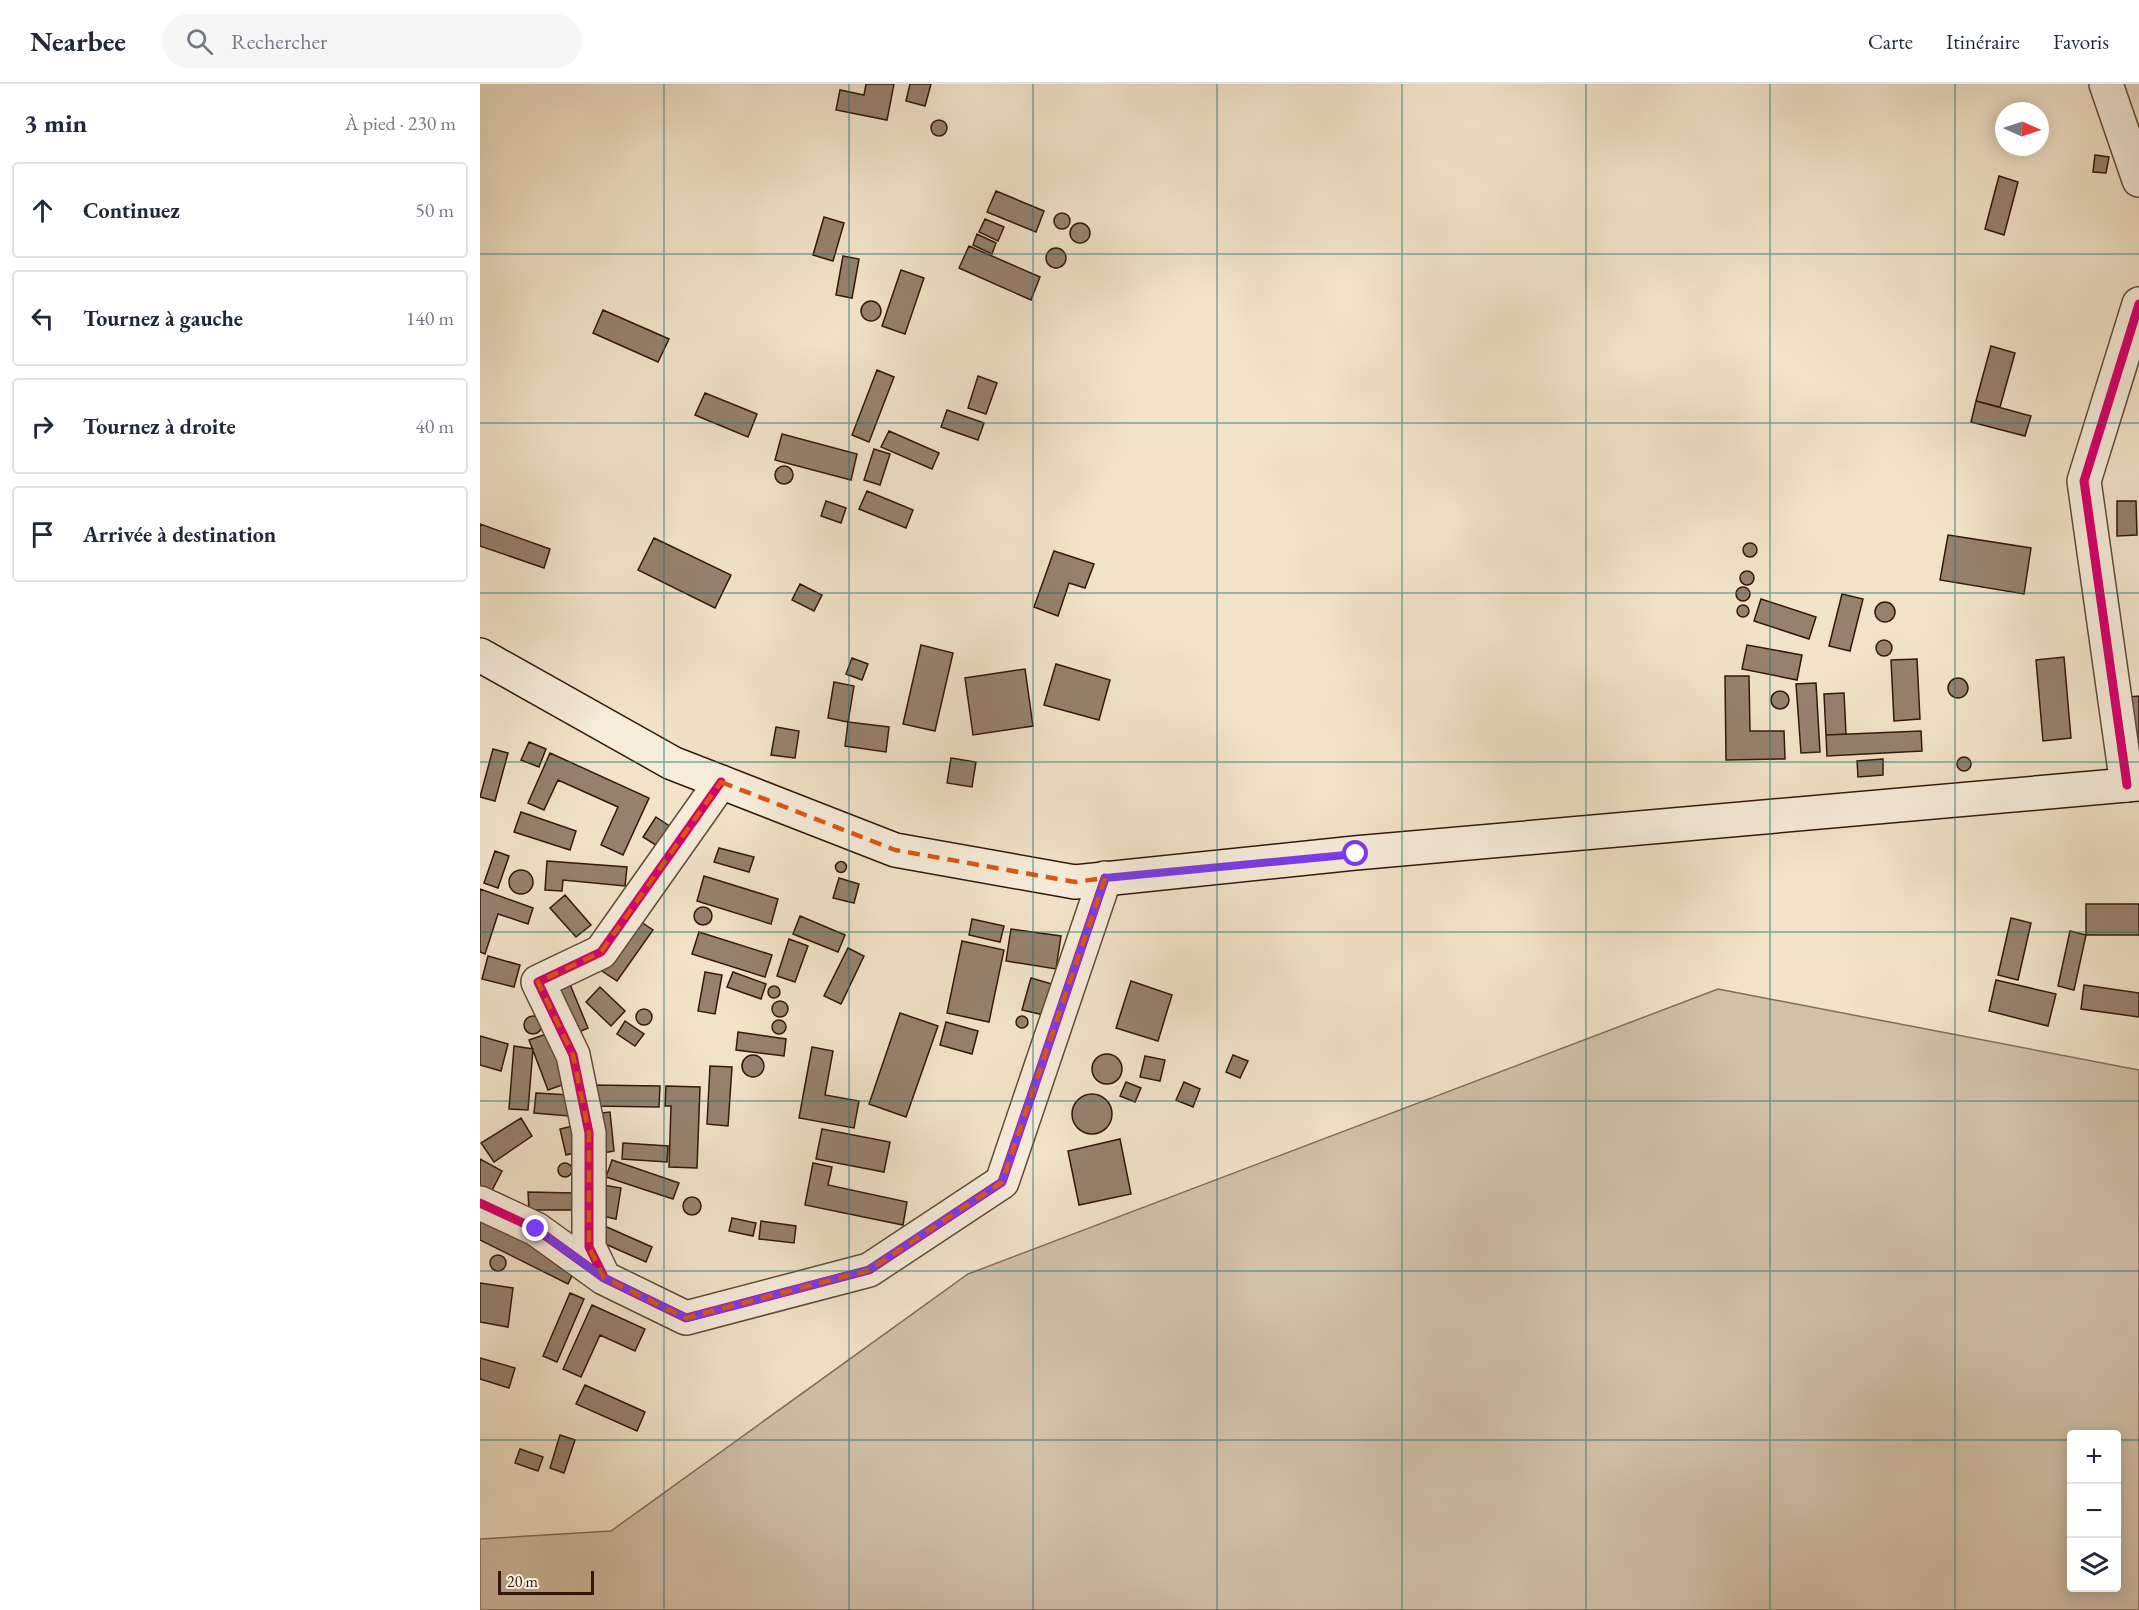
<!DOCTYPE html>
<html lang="fr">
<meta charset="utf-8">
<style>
:root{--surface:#fff;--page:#f6f6f7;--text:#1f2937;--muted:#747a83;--line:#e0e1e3}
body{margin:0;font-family:"EB Garamond",serif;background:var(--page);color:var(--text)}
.controls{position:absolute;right:18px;bottom:18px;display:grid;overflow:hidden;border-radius:6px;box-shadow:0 3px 15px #0003}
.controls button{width:54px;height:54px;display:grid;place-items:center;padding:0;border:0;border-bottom:2px solid var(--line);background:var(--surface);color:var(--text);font:30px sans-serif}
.compass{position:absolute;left:1515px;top:18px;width:54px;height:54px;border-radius:50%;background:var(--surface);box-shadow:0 3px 15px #0003;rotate:93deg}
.scale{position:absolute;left:18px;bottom:15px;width:96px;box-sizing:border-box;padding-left:6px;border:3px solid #35170a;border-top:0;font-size:16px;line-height:21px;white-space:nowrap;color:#35170a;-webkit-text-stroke:4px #f7eddb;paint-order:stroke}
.stop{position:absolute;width:18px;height:18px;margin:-14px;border:4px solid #7c3aed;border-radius:50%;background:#fff}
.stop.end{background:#7c3aed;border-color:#fff;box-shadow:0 2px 6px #0008}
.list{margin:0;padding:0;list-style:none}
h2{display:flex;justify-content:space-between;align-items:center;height:78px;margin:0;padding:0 24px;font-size:26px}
h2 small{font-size:20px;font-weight:400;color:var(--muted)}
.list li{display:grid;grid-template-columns:39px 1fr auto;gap:18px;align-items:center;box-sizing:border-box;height:96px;margin:0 12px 12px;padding:0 12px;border:2px solid var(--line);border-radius:6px}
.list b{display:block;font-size:22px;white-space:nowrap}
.list em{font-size:20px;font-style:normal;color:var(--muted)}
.icon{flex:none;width:33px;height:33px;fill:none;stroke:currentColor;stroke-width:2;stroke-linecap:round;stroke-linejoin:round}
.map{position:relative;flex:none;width:1659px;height:1526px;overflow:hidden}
header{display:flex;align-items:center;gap:36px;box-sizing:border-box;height:84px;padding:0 30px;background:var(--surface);border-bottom:2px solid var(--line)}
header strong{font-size:28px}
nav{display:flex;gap:33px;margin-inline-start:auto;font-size:21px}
.search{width:420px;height:54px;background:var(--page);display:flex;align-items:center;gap:15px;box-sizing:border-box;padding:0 21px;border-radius:33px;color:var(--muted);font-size:22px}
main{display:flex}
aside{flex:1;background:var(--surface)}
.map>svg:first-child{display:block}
.green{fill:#d2c0a8;stroke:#846c59;stroke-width:1.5;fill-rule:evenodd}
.building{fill:#97816d;stroke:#35170a;stroke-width:1.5}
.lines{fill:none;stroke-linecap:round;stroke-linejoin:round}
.street-casing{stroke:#644a3a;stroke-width:36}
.secondary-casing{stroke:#35170a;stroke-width:36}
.street{stroke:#f7eddb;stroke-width:33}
.secondary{stroke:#f7eddb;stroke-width:33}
.cycleway-casing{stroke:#f7eddb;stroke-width:13}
.cycleway{stroke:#d6006c;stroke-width:9}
.route{stroke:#7c3aed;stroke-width:8}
.marked{fill:none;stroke:#df560c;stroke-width:4.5;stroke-dasharray:12 8;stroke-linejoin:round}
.grid{fill:none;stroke:#0f766e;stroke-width:1.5;stroke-opacity:0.55}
</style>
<header>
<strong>Nearbee</strong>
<div class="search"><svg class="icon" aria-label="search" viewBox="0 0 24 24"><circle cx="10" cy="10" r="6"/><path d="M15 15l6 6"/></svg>Rechercher</div>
<nav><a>Carte</a><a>Itinéraire</a><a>Favoris</a></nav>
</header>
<main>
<aside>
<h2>3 min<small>À pied · 230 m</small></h2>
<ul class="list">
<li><svg class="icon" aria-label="ahead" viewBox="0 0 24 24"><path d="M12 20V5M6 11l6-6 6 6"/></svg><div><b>Continuez</b></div><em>50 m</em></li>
<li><svg class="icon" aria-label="left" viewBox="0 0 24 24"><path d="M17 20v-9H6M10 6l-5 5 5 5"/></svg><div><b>Tournez à gauche</b></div><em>140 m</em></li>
<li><svg class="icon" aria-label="right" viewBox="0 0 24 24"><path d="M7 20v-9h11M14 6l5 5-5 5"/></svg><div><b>Tournez à droite</b></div><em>40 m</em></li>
<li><svg class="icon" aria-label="arrive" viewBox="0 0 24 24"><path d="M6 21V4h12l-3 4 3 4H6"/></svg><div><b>Arrivée à destination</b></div></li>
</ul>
</aside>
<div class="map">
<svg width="1659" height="1526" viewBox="0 0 1659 1526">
<rect width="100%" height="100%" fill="#f2e3c8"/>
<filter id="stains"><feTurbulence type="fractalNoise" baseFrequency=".00333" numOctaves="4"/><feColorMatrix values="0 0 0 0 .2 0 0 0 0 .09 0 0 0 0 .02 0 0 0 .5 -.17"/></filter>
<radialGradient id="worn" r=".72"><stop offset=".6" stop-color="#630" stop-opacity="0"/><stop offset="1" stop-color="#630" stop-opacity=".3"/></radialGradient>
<path class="green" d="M1238,905L1659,986V1526H0V1455L131,1447L488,1190ZM1592,1350H1636V1504H1592Z"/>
<path class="building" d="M386,0H414L407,36L356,26L360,6L384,11Z
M430,0H451L445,22L426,17Z
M451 44a8 8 0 1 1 16 0a8 8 0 1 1-16 0Z
M1615,71L1629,73L1626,89L1613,88Z
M1519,92L1538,98L1524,151L1505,145Z
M516,107L564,127L556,148L507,128Z
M574 137a8 8 0 1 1 16 0a8 8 0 1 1-16 0Z
M344,133L364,139L353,177L333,171Z
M505,135L524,143L518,157L499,148Z
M590 149a10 10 0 1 1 20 0a10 10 0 1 1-20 0Z
M497,150L516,159L512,170L493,161Z
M489,162L560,193L551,216L479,184Z
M566 174a10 10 0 1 1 20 0a10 10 0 1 1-20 0Z
M363,172L379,175L372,214L356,211Z
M421,186L444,194L425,250L402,242Z
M381 227a10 10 0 1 1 20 0a10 10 0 1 1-20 0Z
M123,226L189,255L178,278L113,249Z
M1511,262L1535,269L1520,323L1496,317Z
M397,286L414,293L389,358L372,351Z
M498,292L517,299L506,330L488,324Z
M225,309L277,330L268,353L215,331Z
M1496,317L1551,332L1545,352L1491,338Z
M467,326L504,339L498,356L461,343Z
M409,347L459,369L452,385L401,363Z
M302,350L377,370L371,396L295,376Z
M394,365L410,370L400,401L384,396Z
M295 391a9 9 0 1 1 18 0a9 9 0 1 1-18 0Z
M387,407L433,426L426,444L379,425Z
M346,417L366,424L361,439L341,432Z
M1637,417H1656L1657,451L1637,452Z
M0,440L70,465L64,484L0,462Z
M1468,451L1551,464L1544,510L1460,496Z
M174,454L251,491L235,524L158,486Z
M1263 466a7 7 0 1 1 14 0a7 7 0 1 1-14 0Z
M574,467L614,480L605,504L589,499L578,532L554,523Z
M1260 494a7 7 0 1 1 14 0a7 7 0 1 1-14 0Z
M320,500L342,511L334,527L312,516Z
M1256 510a7 7 0 1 1 14 0a7 7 0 1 1-14 0Z
M1362,510L1383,515L1370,567L1349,562Z
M1281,515L1336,533L1329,555L1274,537Z
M1395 528a10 10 0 1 1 20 0a10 10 0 1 1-20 0Z
M1257 527a6 6 0 1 1 12 0a6 6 0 1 1-12 0Z
M1396 564a8 8 0 1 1 16 0a8 8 0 1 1-16 0Z
M441,561L473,569L455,647L423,640Z
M1267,561L1322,571L1317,596L1262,585Z
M1584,573L1591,654L1563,657L1556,576Z
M372,574L388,580L382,596L366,590Z
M1437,575L1440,635L1414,637L1411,576Z
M576,580L630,596L619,636L564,621Z
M545,585L553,642L493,651L485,594Z
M1245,592H1269L1270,647H1304L1305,675L1246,676Z
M1468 604a10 10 0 1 1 20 0a10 10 0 1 1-20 0Z
M354,598L374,602L368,638L348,634Z
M1336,599L1340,668L1321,669L1316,600Z
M1291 616a9 9 0 1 1 18 0a9 9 0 1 1-18 0Z
M1364,609L1366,650L1346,651L1344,610Z
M1659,612V655L1645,656L1642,614Z
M368,638L409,643L406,668L365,662Z
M296,643L319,647L315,674L291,671Z
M1441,647L1442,667L1347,672L1346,651Z
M49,658L66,665L59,683L41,676Z
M13,665L28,669L15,717L0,713Z
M70,669L169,714L143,771L121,761L138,723L78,696L64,726L48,719Z
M1477 680a7 7 0 1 1 14 0a7 7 0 1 1-14 0Z
M471,674L496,678L492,703L467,699Z
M1403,675V691L1378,693L1377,677Z
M41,728L96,747L90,766L34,748Z
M176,733L194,745L182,765L163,753Z
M239,764L274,773L269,788L234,778Z
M15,767L29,772L18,804L4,799Z
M67,777L147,783L145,802L83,796L82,807L65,806Z
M355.5 783a5.5 5.5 0 1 1 11 0a5.5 5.5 0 1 1-11 0Z
M29 798a12 12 0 1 1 24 0a12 12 0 1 1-24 0Z
M224,792L298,815L291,840L217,817Z
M359,794L379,800L374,819L353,814Z
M0,805L53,824L48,840L18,830L5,870L0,868Z
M85,811L111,841L96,853L70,824Z
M1606,820H1659V851H1606Z
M214 832a9 9 0 1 1 18 0a9 9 0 1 1-18 0Z
M320,832L365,851L358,868L313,850Z
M1531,834L1551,839L1538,896L1518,891Z
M492,835L524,842L520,858L489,851Z
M158,836L173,846L137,897L122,887Z
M531,845L581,852L576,885L526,877Z
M1590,847L1606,851L1594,906L1578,902Z
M219,848L292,871L285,893L212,870Z
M309,855L328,862L315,898L297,892Z
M482,857L524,866L509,938L467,929Z
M368,864L384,872L361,920L344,912Z
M8,872L40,881L34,903L2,895Z
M225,888L242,891L235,930L218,927Z
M253,888L286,900L281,915L247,903Z
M551,894L572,900L564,931L542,926Z
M1516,896L1576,910L1568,942L1509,927Z
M651,897L692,911L678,957L636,944Z
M89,898L108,944L92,951L73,905Z
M1604,901L1659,909V933L1601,925Z
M288 908a6 6 0 1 1 12 0a6 6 0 1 1-12 0Z
M120,903L145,927L131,942L106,918Z
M292 925a8 8 0 1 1 16 0a8 8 0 1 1-16 0Z
M156 933a8 8 0 1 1 16 0a8 8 0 1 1-16 0Z
M420,929L458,942L426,1033L389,1020Z
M536 938a6 6 0 1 1 12 0a6 6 0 1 1-12 0Z
M44 941a9 9 0 1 1 18 0a9 9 0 1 1-18 0Z
M292 943a7 7 0 1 1 14 0a7 7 0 1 1-14 0Z
M145,937L164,950L155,962L137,950Z
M466,938L498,947L492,970L460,961Z
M72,948L90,998L68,1006L49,956Z
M258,948L306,955L304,972L256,966Z
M0,952L28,960L21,987L0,981Z
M34,962L53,965L48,1026L29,1025Z
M332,963L353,967L345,1011L379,1017L374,1044L319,1034Z
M612 985a15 15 0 1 1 30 0a15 15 0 1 1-30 0Z
M753,971L768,977L760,994L746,988Z
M262 982a11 11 0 1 1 22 0a11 11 0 1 1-22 0Z
M665,972L685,976L680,997L660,993Z
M230,982L252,983L248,1042L227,1040Z
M646,998L661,1004L655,1018L640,1012Z
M704,998L720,1005L713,1023L696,1016Z
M112,1001L180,1002L179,1023L111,1022Z
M186,1002L220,1003L217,1084L189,1083L191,1022H185Z
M56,1009L90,1011L89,1032L54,1029Z
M592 1030a20 20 0 1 1 40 0a20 20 0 1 1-40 0Z
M130,1028L134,1067L118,1070L113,1030Z
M41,1034L52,1052L14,1078L1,1059Z
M97,1041L102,1067L86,1071L80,1045Z
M342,1045L410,1058L404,1088L336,1075Z
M640,1055L651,1110L599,1121L588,1067Z
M143,1059L188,1062L187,1078L142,1075Z
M0,1075L22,1087L7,1116L0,1112Z
M132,1076L199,1099L193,1115L126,1093Z
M333,1079L352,1083L348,1101L427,1118L423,1141L325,1121Z
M78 1086a7 7 0 1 1 14 0a7 7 0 1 1-14 0Z
M123,1101L141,1104L136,1135L118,1131Z
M48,1108L94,1109L93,1126H49Z
M203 1122a9 9 0 1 1 18 0a9 9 0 1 1-18 0Z
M0,1133L97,1181L88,1200L0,1156Z
M252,1134L276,1139L273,1152L249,1147Z
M281,1137L316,1142L314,1159L279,1155Z
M120,1140L172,1163L166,1178L114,1155Z
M10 1179a8 8 0 1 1 16 0a8 8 0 1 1-16 0Z
M0,1199L33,1204L28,1243L0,1238Z
M90,1209L104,1215L77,1278L63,1272Z
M112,1221L165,1245L155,1267L120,1251L101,1293L83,1285Z
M0,1274L35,1284L29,1304L0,1295Z
M105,1301L165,1328L157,1347L96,1320Z
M80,1351L95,1356L84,1389L70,1384Z
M40,1365L63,1373L58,1387L35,1379Z"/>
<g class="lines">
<defs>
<path id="street" d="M1626,0L1659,96
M1647,701L1604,397L1659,220
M0,1119L56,1145L124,1194L206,1234L389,1186L522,1098L625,794
M124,1194L109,1163V1049L93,971L58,898L121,868L241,698"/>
<path id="secondary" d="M0,571L192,679L415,766L595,798L875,769L1659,700"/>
</defs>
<use href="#street" class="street-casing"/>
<use href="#secondary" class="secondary-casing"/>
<use href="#street" class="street"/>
<use href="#secondary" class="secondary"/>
<defs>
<path id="cycleway" d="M1647,701L1604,397L1659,220
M0,1119L56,1145L124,1194L206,1234L389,1186L522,1098L625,794
M123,1191L109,1163V1049L93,971L58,898L121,868L241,698"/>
</defs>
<use href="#cycleway" class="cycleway-casing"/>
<use href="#cycleway" class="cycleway"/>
</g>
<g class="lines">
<path class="route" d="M56,1145L124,1194L207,1234L388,1186L522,1098L625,794L876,770"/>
</g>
<path class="marked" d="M241,698L415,766L595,798L625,794L522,1098L389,1186L206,1234L124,1194L109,1163V1049L93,971L58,898L121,868Z"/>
<path class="grid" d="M184,0V1526M369,0V1526M553,0V1526M737,0V1526M922,0V1526M1106,0V1526M1290,0V1526M1475,0V1526M0,170H1659M0,339H1659M0,509H1659M0,678H1659M0,848H1659M0,1017H1659M0,1187H1659M0,1356H1592M1636,1356H1659"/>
<rect width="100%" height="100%" filter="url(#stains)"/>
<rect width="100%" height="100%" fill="url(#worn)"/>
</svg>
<div class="controls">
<button>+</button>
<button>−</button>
<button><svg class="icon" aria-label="layers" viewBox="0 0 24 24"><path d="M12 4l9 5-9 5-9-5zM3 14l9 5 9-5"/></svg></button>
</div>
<svg class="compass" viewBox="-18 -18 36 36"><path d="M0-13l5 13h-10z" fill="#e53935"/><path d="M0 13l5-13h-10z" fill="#747a83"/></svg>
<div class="scale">20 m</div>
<div class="stop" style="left:876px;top:770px"></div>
<div class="stop end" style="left:56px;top:1145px"></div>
</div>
</main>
